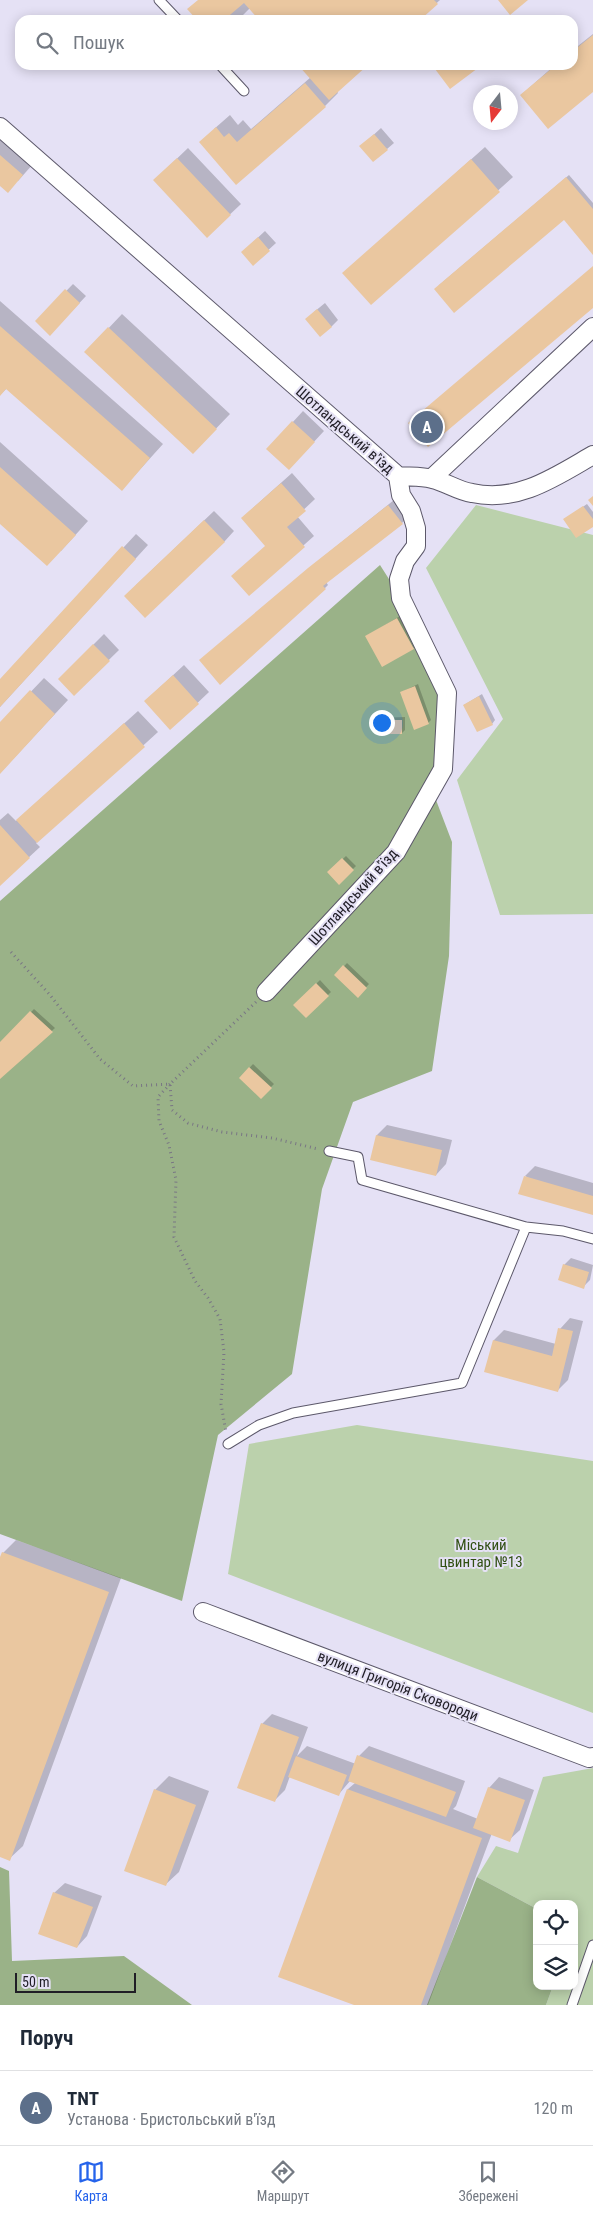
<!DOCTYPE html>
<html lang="uk">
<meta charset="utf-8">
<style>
:root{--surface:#fff;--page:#f2f2f3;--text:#1f2937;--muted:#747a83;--line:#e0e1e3;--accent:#2563eb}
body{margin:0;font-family:"Roboto Condensed",sans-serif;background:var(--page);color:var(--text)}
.controls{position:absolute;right:15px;bottom:15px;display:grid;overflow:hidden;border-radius:10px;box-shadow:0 2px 12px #0003}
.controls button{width:45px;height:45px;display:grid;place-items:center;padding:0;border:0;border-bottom:1px solid var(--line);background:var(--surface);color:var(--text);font:25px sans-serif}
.compass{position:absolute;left:473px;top:85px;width:45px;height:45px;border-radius:50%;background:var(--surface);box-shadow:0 2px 12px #0003;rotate:196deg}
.scale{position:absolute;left:15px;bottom:12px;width:121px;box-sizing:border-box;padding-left:5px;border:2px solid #201e26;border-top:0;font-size:14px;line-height:18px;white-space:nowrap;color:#201e26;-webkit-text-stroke:4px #e5e1f5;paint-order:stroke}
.you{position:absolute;left:381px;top:722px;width:18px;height:18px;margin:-12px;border:4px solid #fff;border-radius:50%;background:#1a73e8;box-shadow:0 0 0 8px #1a73e833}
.badge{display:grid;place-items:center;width:32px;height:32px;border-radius:50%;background:var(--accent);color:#fff;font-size:16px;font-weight:700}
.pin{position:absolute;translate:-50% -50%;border:2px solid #fff;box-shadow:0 1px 5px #0006}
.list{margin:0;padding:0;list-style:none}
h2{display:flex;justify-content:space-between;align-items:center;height:65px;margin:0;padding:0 20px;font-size:21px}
h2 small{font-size:16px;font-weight:400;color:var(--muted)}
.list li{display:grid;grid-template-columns:32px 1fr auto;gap:15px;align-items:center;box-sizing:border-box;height:75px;padding:0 20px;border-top:1px solid var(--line)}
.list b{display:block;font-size:19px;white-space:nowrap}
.list p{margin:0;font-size:16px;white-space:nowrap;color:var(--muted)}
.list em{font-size:16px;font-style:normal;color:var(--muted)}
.icon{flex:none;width:28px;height:28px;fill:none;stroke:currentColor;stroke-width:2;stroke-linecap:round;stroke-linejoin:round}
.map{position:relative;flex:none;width:593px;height:2005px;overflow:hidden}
.search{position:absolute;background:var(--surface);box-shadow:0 2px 12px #0003;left:15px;right:15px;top:15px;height:55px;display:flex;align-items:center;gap:12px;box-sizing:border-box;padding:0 18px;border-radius:15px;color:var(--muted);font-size:19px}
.sheet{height:140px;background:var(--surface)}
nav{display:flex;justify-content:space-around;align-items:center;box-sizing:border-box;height:70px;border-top:1px solid var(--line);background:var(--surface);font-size:14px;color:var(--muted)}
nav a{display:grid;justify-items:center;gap:2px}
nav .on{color:var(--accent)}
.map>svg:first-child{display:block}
.green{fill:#bbd1ac}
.forest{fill:#9ab288}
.shadow{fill:#0003}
.building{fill:#eac7a0}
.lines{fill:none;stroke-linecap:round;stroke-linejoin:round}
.lane-casing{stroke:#5c586a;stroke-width:11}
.street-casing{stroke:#5c586a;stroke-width:20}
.path{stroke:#797684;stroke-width:3;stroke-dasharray:1 4;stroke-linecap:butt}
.lane{stroke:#fff;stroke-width:9}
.street{stroke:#fff;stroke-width:18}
.labels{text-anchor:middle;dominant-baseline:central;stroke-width:4;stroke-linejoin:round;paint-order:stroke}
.street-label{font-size:15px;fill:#201e26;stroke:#e5e1f5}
.park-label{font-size:15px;fill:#304f12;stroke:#e5e1f5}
</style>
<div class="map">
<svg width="593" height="2005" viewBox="0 0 593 2005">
<rect width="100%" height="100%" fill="#e5e1f5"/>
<path class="green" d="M476,505L593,535V914L500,915L457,780L503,719L426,568Z
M357,1425L593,1461V1713L228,1574L249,1444Z
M593,1768V2005H546L553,1986H574V1904H537V1909L477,1877L496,1846L518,1853L543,1777Z"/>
<path class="forest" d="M380,565L445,667L436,800L452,842L449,956L432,1071L353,1102L322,1189L292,1374L218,1435L182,1601L0,1534V901Z
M0,1867L9,1871L12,1961L124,1956L192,2005H0Z
M477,1877L537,1909V1986H553L546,2005H427Z"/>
<path class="shadow" d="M198,0H440L418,20H260L250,8L238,20H198Z
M593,34V90L521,95L555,65H573V50Z
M300,65H366L337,91L338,93L325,106L236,183L214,129L230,115L238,125L243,120L251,129L311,77Z
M381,128L394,143L387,149L368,140Z
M0,136L33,164L18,181L0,184Z
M485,147L513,177L371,304L344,273Z
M188,148L241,204L207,236L165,170Z
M569,175L593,203V253L564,218L438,286Z
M265,231L276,243L253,264L249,246Z
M73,284L86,296L57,327L37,321Z
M0,301L163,444L135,475L7,388L0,395Z
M325,303L338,320L331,327L314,312Z
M122,314L230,414L206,439L86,352Z
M303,411L324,431L299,458L268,449Z
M0,442L88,521L61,551L0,522Z
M292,473L315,499L297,516L314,536L249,594L266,545L253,508Z
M399,496L412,513L402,523L326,582L328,585L325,588L220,683L313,565Z
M587,504L593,512V526L565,519Z
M214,511L234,531L224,542L135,586Z
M136,534L148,545L0,707V681Z
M400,616L416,645L413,648L367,636Z
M104,634L119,650L74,694L59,679Z
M184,665L209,692L170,729L156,691Z
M44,678L68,700L0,773V724Z
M418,684L431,720L428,723L402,692Z
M482,694L495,720L492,724L464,705Z
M138,711L158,732L36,843L40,847L0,884V820L8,813L16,821Z
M405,717V730L402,733L376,721L379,718Z
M346,856L356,866L339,883L329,872Z
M347,963L369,984L358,996L336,975Z
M320,980L331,992L306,1016L295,1005Z
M34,1009L55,1028L0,1078V1043Z
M253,1064L274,1084L261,1097L240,1078Z
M387,1125L452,1140L446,1164L436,1175L371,1159L377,1135Z
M535,1166L593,1183V1214L525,1176Z
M571,1258L593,1265L590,1280L583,1287L564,1265Z
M570,1318L583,1321L568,1380L557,1391L486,1371L494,1340L504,1330L556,1344L560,1329Z
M16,1540L121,1578L23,1846L9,1859L0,1856V1561L3,1553Z
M272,1714L308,1727L297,1756L307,1746L356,1764L359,1756L369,1746L465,1781L456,1806L453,1809L478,1819L489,1788L499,1777L534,1790L520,1830L509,1840L492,1833L428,2005H358L280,1976L348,1789L355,1783L350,1781L339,1794L290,1776L285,1790L275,1800L262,1724Z
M169,1776L209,1791L179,1872L165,1885L155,1790Z
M65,1883L102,1896L87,1936L77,1947L54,1893Z"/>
<path class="building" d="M198,0H434L438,4L420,20H259L244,3L224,20H197L187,9Z
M498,0H528L510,15Z
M593,35V92L548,129L520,95L556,65H573V51Z
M298,65H368L329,100Z
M432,65H482L450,89Z
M305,83L326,107L236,185L199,142L216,127L224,137L229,133L237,142Z
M374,134L388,150L373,162L359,146Z
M0,155L23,175L8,193L0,186Z
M177,158L231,215L207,238L153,180Z
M471,159L500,192L371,305L342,273Z
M566,177L593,209V255L564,220L454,313L434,289Z
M258,237L270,251L253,266L241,252Z
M593,266V308L428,447L408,423Z
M65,289L80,303L50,336L35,321Z
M317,309L332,327L320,337L305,319Z
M0,326L150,458L122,491L6,389L0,396Z
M108,327L217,429L193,454L84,352Z
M292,421L315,442L289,470L266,449Z
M0,467L76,535L47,566L0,524Z
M281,483L306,511L287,527L305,547L249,596L231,576L265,546L241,518Z
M593,496V506L588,500Z
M388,505L403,524L323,586L326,589L220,685L199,660L308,568Z
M583,506L593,519V527L576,538L563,519Z
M204,520L225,542L145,618L124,596Z
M122,546L136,559L0,707V679Z
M397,618L414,649L382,667L365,636Z
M93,644L110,661L74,696L58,679Z
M173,675L199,704L170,730L144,701Z
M415,686L429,724L414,730L400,692Z
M30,690L55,714L0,774V722Z
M479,696L493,725L477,732L463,705Z
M375,720H402V734H375Z
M124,723L145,747L37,843L16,820Z
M0,825L30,858L0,886Z
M342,858L354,870L339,885L327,872Z
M343,965L367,988L358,998L334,975Z
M316,983L329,996L306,1018L293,1005Z
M30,1011L53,1032L0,1079V1042Z
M249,1067L272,1088L261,1099L239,1078Z
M376,1135L442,1150L436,1176L370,1160Z
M524,1176L593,1196V1215L518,1194Z
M563,1264L589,1272L584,1289L558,1280Z
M558,1328L573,1331L558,1392L484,1372L493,1340L552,1356Z
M2,1552L109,1592L10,1861L0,1857V1557Z
M261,1723L299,1737L275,1802L237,1788Z
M357,1755L456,1792L446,1817L348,1781Z
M296,1756L347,1775L339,1796L288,1777Z
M488,1787L525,1800L510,1842L473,1828Z
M154,1789L196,1805L166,1886L124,1871Z
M347,1789L482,1838L421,2005H354L278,1977Z
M53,1892L93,1907L77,1948L38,1934Z"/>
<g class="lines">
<defs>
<path id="lane" d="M159,0L178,20
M220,65L244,91
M329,1151L358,1157L362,1180L526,1227L563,1231L593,1239
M228,1444L259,1425L293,1413L462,1383L526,1227
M572,2005L593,1945"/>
<path id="street" d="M0,127L398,476L401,495L411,511L416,528V546L405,561L399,579L401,598L447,693L443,769L396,852L266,992
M398,476C409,477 422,476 432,479C446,482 458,491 472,493C518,503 555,477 593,455
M432,478L593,327
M203,1612L589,1758L593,1757"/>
</defs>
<use href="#lane" class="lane-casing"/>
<use href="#street" class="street-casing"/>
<path class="path" d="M11,952L50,995L100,1059L133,1086L170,1084
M256,1002L170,1084L172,1110L188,1123L222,1132L272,1138L318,1149
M170,1084L158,1097L159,1121L169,1145L176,1180L174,1237L195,1281L208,1298L220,1319L224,1352L221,1404L226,1432"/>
<use href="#lane" class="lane"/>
<use href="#street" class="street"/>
</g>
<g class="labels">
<g class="street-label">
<text transform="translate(345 430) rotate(41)">Шотландський в'їзд</text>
<text transform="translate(353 897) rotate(-48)">Шотландський в'їзд</text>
<text transform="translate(398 1686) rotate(21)">вулиця Григорія Сковороди</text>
</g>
<g class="park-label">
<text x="481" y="1545">Міський<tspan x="481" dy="17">цвинтар №13</tspan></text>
</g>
</g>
</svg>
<div class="controls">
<button><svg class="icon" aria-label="locate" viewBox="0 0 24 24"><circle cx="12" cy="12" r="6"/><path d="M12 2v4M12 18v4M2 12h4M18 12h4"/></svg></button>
<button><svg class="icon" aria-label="layers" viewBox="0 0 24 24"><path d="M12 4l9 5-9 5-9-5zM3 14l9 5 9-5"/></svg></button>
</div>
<svg class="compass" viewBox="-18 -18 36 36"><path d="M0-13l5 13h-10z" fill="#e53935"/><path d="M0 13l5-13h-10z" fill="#747a83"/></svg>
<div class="scale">50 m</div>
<div class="you"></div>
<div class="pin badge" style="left:427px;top:427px;background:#5c6f8a">A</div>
<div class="search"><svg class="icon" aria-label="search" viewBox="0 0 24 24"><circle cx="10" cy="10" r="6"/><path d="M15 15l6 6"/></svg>Пошук</div>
</div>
<section class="sheet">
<h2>Поруч<small></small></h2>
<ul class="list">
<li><span class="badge" style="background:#5c6f8a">A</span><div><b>TNT</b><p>Установа · Бристольський в'їзд</p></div><em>120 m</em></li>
</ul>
</section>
<nav>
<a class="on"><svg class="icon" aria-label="map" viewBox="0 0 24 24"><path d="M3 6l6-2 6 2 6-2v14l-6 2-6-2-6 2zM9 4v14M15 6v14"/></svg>Карта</a>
<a><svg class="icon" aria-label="directions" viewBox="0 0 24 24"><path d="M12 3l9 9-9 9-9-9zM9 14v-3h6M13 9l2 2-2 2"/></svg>Маршрут</a>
<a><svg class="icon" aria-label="saved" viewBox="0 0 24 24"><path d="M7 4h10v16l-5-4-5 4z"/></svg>Збережені</a>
</nav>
